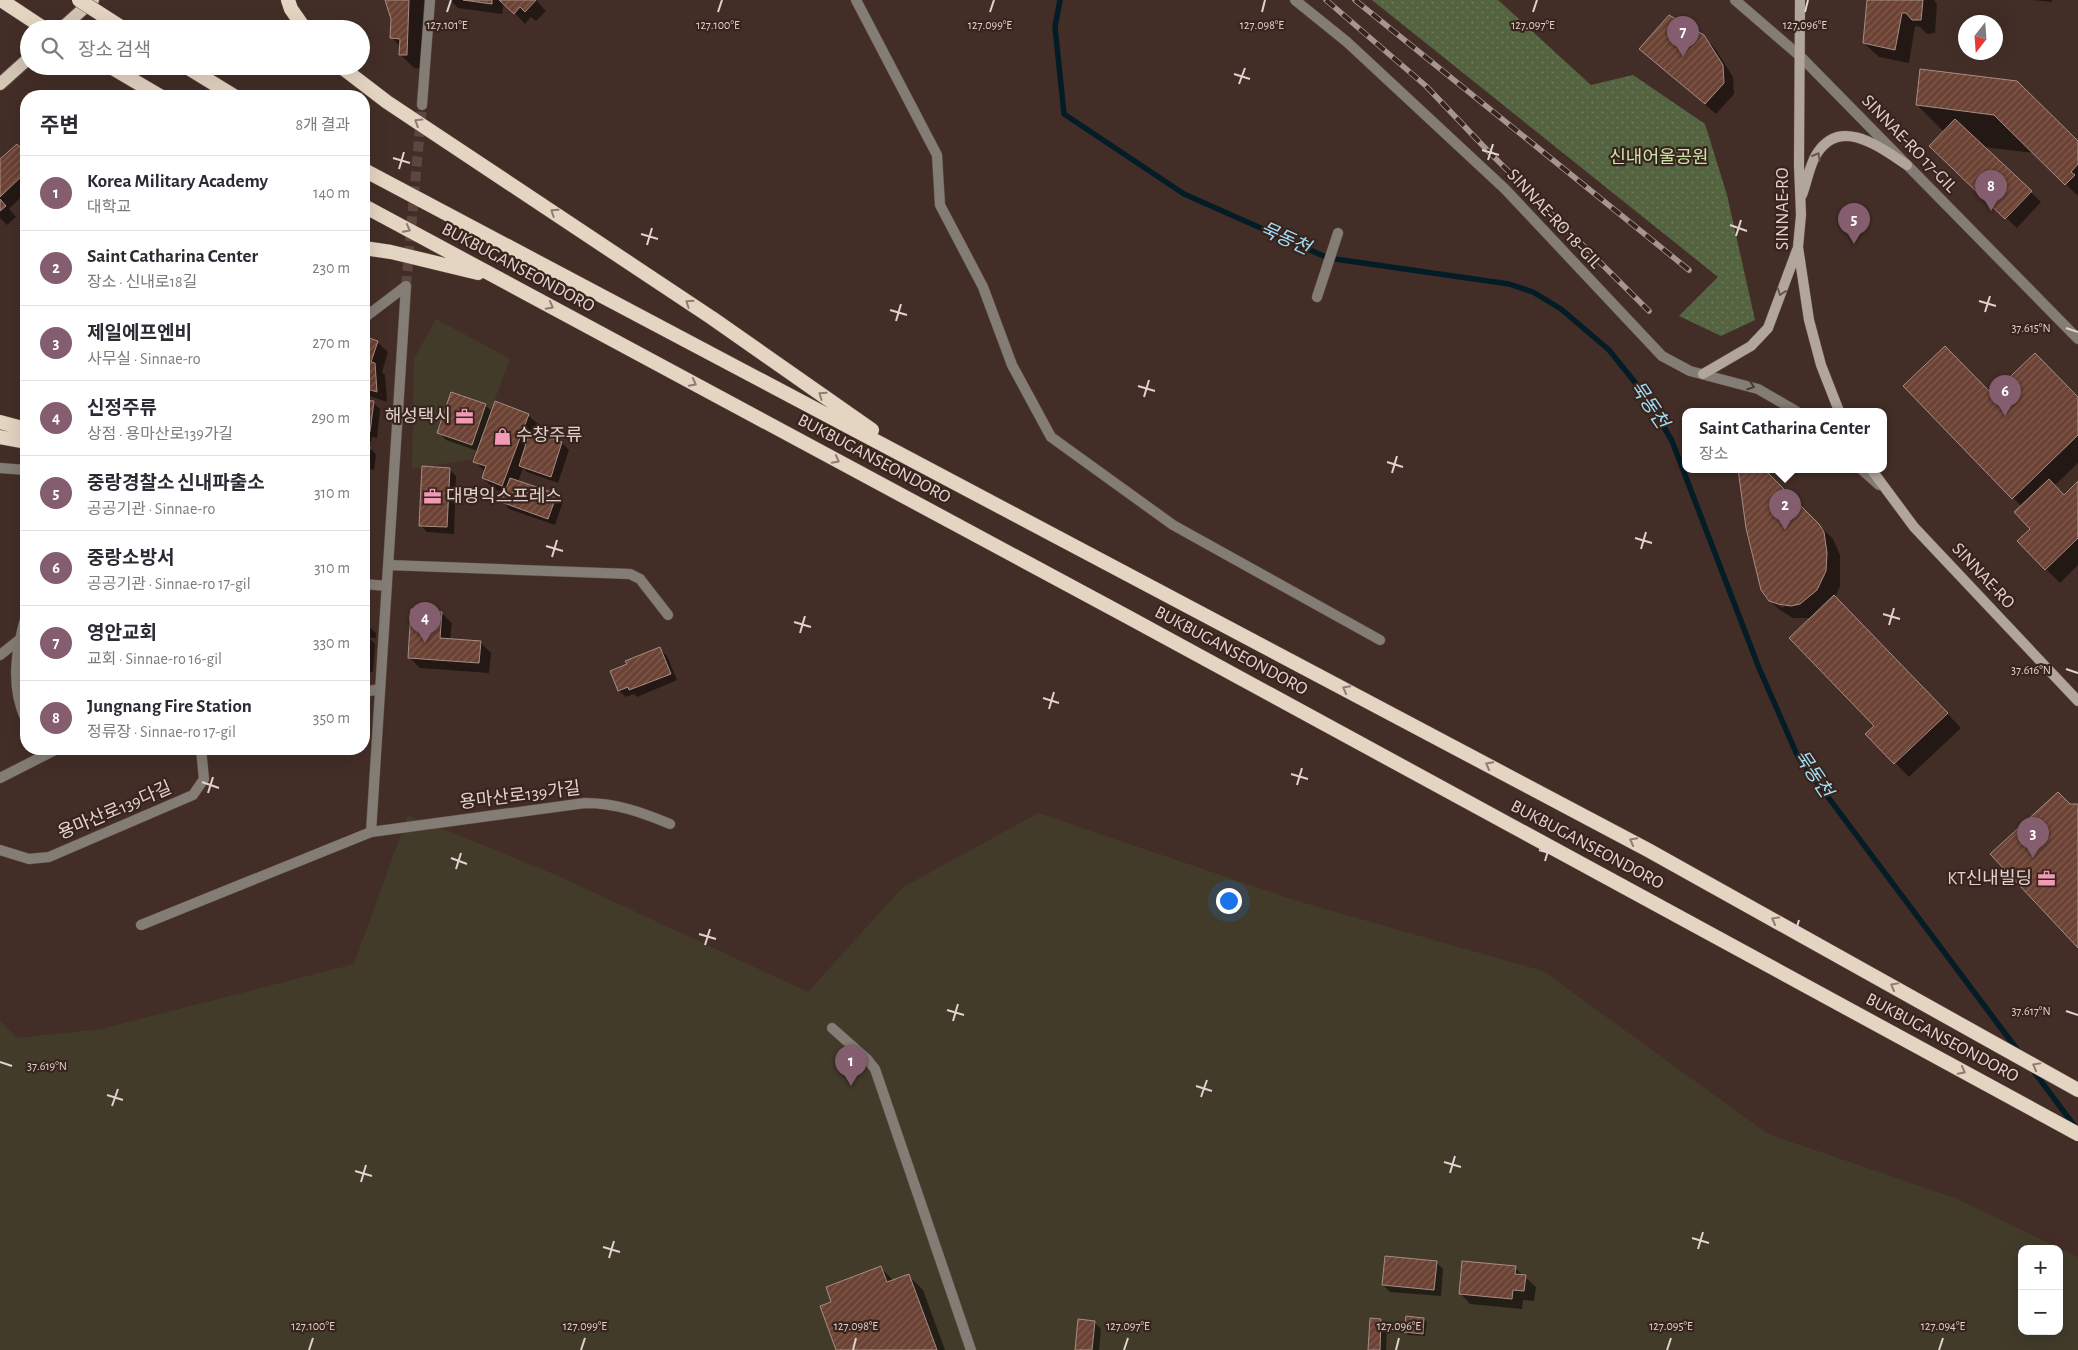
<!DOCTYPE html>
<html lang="ko">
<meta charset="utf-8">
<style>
:root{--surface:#fff;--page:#f2f2f3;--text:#2b2b33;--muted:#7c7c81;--line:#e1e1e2;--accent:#845d6e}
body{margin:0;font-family:"Alegreya Sans","Noto Sans KR",sans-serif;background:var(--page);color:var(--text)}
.controls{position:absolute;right:15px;bottom:15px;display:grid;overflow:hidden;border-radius:10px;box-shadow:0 5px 20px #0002}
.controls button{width:45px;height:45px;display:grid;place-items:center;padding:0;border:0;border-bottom:1px solid var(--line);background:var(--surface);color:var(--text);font:25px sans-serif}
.compass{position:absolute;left:1958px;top:15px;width:45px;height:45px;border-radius:50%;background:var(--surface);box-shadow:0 5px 20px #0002;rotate:197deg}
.you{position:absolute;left:1228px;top:900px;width:18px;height:18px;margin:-12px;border:4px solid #fff;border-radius:50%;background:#1a73e8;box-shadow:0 0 0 8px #1a73e833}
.badge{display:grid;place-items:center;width:32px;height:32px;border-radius:50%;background:var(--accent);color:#fff;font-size:16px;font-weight:700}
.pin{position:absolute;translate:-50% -41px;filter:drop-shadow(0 1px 2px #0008)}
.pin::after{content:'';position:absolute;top:26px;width:18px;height:15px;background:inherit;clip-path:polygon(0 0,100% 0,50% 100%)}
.popup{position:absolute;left:1682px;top:408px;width:205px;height:65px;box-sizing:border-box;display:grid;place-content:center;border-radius:10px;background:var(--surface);filter:drop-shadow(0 1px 4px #0005);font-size:16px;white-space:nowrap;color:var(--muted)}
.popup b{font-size:19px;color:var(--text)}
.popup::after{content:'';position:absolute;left:50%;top:100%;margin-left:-10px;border:10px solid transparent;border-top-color:var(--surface)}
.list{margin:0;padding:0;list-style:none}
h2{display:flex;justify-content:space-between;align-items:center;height:65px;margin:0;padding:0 20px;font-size:21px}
h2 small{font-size:16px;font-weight:400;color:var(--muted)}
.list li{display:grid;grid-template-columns:32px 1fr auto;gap:15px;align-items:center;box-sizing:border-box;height:75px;padding:0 20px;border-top:1px solid var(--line)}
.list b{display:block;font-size:19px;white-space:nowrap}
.list p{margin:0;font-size:16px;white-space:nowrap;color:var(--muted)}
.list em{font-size:16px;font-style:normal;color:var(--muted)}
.icon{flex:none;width:28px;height:28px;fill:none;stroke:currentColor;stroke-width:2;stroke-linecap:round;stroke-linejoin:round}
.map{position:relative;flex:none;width:2078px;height:1350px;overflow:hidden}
.search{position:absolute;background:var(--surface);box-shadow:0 5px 20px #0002;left:20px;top:20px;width:350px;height:55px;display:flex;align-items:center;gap:12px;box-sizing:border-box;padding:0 18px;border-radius:28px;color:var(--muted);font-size:19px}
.panel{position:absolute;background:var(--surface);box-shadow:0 5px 20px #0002;left:20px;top:90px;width:350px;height:665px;border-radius:20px}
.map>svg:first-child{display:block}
.commercial{fill:#433b2a}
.education{fill:#423b2a;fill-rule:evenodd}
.park{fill:url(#park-dots)}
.shadow{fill:#0007;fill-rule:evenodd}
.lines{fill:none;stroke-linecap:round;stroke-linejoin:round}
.stream{stroke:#031c26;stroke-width:5.5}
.building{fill:url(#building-hatch);stroke:#a68d84}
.minor-tunnel{stroke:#5b4740;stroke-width:10;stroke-dasharray:10 5;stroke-linecap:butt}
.minor-casing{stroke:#5f4c45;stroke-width:11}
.tertiary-casing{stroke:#5f4c45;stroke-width:11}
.secondary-casing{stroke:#5f4c45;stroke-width:11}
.primary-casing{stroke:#5f4c45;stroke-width:14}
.trunk-casing{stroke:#5f4c45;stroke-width:15}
.minor{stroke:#847d75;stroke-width:10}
.tertiary{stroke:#847d75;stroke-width:10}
.secondary{stroke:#b1a699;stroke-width:10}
.primary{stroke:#d4c6b5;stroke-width:12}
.trunk{stroke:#e4d4c2;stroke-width:14}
.rail-casing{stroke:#a69590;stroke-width:5.5}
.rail{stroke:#38241d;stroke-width:4;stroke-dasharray:11;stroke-linecap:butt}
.trunk-bridge-casing{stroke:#5f4c45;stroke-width:15;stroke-linecap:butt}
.trunk-bridge{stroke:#e4d4c2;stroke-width:14}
.oneway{stroke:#8e7c70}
.oneway2{stroke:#68584f}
.oneway3{stroke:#4b3a33}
.ticks{fill:none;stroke:#e0d2ce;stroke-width:2}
.labels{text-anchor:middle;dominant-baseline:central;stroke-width:4.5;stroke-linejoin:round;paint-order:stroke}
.street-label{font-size:18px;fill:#e0d2ce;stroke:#38241d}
.park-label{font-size:18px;fill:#c8e6a6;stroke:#38241d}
.poi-label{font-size:18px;fill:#e0d2ce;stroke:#38241d;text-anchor:end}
.water-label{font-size:19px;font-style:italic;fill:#a0def9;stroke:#38241d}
.ticks-label{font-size:12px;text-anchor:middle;fill:#e0d2ce;stroke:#38241d;stroke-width:4.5;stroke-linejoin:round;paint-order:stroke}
</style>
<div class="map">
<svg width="2078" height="1350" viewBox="0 0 2078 1350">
<defs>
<pattern id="park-dots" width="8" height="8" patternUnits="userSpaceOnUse" patternTransform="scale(1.25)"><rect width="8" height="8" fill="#546440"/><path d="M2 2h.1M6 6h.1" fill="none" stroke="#6c795a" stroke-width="1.8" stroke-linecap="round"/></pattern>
<pattern id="building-hatch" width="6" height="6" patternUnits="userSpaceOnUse" patternTransform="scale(1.25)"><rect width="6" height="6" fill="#6b4234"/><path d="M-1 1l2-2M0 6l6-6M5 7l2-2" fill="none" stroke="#805c50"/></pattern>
</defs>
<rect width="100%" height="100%" fill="#432e27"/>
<path class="commercial" d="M436,319L510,359L472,459L412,469L414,359Z"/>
<path class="education" d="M1038,813L1294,900L1543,971L1768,1134L1955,1198L2078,1257V1350H0V1021L17,1038L101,1029L354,964L408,815L556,875L808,992L902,888ZM2022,1249H2059V1331H2022Z"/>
<path class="park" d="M1372,0H1498L1591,85L1633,75L1705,124L1727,195L1755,320L1721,336L1679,316L1718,277Z"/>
<path class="shadow" d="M386,0H424L421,69L414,68L400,54L401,47L392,38L393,18Z
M450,0H536L546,11L536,21L531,17L525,24L504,2L502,14L458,8Z
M1868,0H1934L1937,4L1935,33L1927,34L1920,27L1915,26L1909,63L1879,57L1864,43Z
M2031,0H2052V2Z
M1703,36L1714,47L1733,77L1734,94L1716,114L1641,49Z
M1921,70L2078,142V196L2034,153L1983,147L2041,202L2017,228L1941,156L1944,132L1917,105Z
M17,145L26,155V192L9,209L16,217L7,225L0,218V161Z
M377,342L388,352L382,372L385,375L387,402L364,394V343Z
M1904,386L1992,396L2078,399V463L2054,486L2064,496L2078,483V565L2060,583L2046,569L2032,529L2022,507Z
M364,401L373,403L380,409L377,438L372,437L371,442L365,441L376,455L374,470L369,469L368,477H364Z
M485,405L493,412L528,415L539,425L535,434L562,443L569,450L558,483L527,472L523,468L518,482L556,496L563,502L555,525L509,509L503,502L506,493L494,489L483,478L485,472L475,461L478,451L446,440L439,433Z
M449,469L456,476L454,534L427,532L420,525Z
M1740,469H1763L1833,539L1840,555V586L1835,597L1961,728L1909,777L1867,734L1875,726L1812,618H1793L1780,610L1765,596L1752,551ZM1776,602L1784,606L1783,608L1776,604Z
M441,613L452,623L450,640L480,642L491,653L489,673L420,668L409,657Z
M364,627H369L376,633V638H369L375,644L373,672L364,671Z
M660,649L667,656L677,680L637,697L634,694L626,697L619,691L612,672Z
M1436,1262L1443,1269L1441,1296L1390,1292L1383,1285Z
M881,1268L894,1281L909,1276L923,1290L945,1350H838L833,1303Z
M1515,1268L1536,1287L1534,1301L1523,1300L1522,1309L1470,1304L1460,1293Z
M1424,1319L1427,1322L1425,1336L1408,1335L1405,1331Z
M1380,1320L1387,1327L1386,1350H1370Z
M1094,1322L1101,1329L1099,1350H1077Z"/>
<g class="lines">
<path class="stream" d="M1060,0L1055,27L1064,114L1184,194L1328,258L1509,284L1533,292L1561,309L1609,350L1646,396L1672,441L1759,668L1798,757L2019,1052
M2032,1069L2076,1128"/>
</g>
<path class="building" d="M385,0H409L407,55H399L400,39L390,38L391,19Z
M463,0H492V4Z
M499,0H536L525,12L520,7L514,14Z
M1867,0H1923L1921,20H1912L1906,13H1902L1895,50L1863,43Z
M1669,15L1704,35L1723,65L1724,83L1705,104L1639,49Z
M1920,69L2017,81L2078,141V164L2071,172L2075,175L2065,185L1994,115L1916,105Z
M1955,119L2032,191L2005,219L1929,146Z
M17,144L26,154V172L0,197V159Z
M0,199L6,206L0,211Z
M369,338L378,341L371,362L375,363L377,392L364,388V342L367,343Z
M1945,346L1992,394L2035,353L2078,397V435L2012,499L1903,386Z
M451,392L486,404L472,445L437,433Z
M364,400L374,401L370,432L365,431V436Z
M495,401L529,414L502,486L482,478L486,466L473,462Z
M530,431L562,442L551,477L519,466Z
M364,439V446L370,447L368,464L364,463Z
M422,466L450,468L447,527L419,526Z
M1738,469H1764L1819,524L1824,532L1827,553L1826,571L1817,590L1800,604L1791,606L1778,604L1769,601L1761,590L1746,528Z
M510,478L557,494L548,519L501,502Z
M2049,479L2064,495L2078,481V538L2045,570L2017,541L2030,529L2014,512Z
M1834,595L1948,713L1894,764L1865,734L1874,726L1789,638Z
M411,609L442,612L440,638L481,641L479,663L408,658Z
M364,636H369L367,666L364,665Z
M660,647L671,674L629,690L628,687L618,691L610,671L627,664L625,661Z
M2058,792L2070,804H2078V948L1990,854Z
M1385,1256L1437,1261L1434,1290L1382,1285Z
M1462,1261L1516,1266L1515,1274L1526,1275L1524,1291L1513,1290L1512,1299L1459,1294Z
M881,1266L887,1282L909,1274L937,1350H836L820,1306L831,1302L826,1287Z
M1406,1316L1424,1318L1423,1334L1404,1332Z
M1370,1318L1381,1319L1380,1350H1368Z
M1078,1319L1095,1321L1092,1350H1075Z"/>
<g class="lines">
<path class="minor-tunnel" d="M406,286L422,105"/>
<defs>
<path id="minor" d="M856,0L937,155L940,205L983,287L1012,365L1051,437L1173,525L1380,640
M422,105L430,0
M1317,297L1338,233
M364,318L406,286
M0,468L26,470
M388,565L630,574L640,579L668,615
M364,584L387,586
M26,616C16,650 10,686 26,720
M0,655L19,640
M364,692L380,689
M0,778L57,749
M371,832L406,286
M0,850L29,859L49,857L193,795L204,779L201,749
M141,925L371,832L585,803C616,803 641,812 670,824
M832,1028L867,1059L875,1069L971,1350"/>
<path id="tertiary" d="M1295,0L1347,42L1505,189L1662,356L1690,371L1758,389L1796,411
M1735,0L1801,57L2078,339
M1861,469L1879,485"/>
<path id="secondary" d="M1800,0L1799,165L1801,215L1798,247L1809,320L1821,365L1839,411
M1802,195C1807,182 1809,167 1816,155C1840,115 1881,148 1907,165
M1703,374L1751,346L1768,328L1797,250
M1871,469L1914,527L2078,701"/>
<path id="primary" d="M61,29L93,0
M0,84L29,58"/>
<path id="trunk" d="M1,0L45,29
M288,0L291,9L305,29
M109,66L160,96
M185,66L234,96
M340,66L387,102L712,318L872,430
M364,170L1648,850L2078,1090
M364,206L1128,617L2078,1134
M364,248L391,252L478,273
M0,422L26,429
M0,437L26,442"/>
</defs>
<use href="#minor" class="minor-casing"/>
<use href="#tertiary" class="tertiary-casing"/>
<use href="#secondary" class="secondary-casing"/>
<use href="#primary" class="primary-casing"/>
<use href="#trunk" class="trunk-casing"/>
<use href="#minor" class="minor"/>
<use href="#tertiary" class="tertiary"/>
<use href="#secondary" class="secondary"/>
<use href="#primary" class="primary"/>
<use href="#trunk" class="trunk"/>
<defs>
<path id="rail" d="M1326,0L1426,86L1488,151L1649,311
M1355,0L1689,270"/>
</defs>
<use href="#rail" class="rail-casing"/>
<use href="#rail" class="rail"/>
<defs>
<path id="trunk-bridge" d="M79,0L124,29"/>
</defs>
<use href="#trunk-bridge" class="trunk-bridge-casing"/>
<use href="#trunk-bridge" class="trunk-bridge"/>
</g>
<defs><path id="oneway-chevron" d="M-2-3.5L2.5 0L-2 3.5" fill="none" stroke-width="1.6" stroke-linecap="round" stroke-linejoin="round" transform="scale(1.25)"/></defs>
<g class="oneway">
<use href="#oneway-chevron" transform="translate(418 122) rotate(-148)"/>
<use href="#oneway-chevron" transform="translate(554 212) rotate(-146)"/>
<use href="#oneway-chevron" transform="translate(407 229) rotate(28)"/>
<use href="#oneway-chevron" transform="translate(689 303) rotate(-146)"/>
<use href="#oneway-chevron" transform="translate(550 306) rotate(28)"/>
<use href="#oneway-chevron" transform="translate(693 383) rotate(28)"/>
<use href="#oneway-chevron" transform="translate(822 395) rotate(-145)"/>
<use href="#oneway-chevron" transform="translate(836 460) rotate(28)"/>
<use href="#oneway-chevron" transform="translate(1346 689) rotate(-152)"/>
<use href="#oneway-chevron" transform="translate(1489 765) rotate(-152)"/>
<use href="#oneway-chevron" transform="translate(1633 841) rotate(-152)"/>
<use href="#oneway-chevron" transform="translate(1775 920) rotate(-151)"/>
<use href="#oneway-chevron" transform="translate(1894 986) rotate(-151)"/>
<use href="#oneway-chevron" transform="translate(2036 1066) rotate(-151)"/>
<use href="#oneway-chevron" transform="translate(1962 1071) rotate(28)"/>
</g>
<g class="oneway2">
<use href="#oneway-chevron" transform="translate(1817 156) rotate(-60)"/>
<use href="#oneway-chevron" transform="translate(1781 292) rotate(110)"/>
</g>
<use class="oneway3" href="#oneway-chevron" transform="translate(1751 386) rotate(18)"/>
<path class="ticks" d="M447,12L451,0M718,12L722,0M990,12L994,0M1262,12L1265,0M1533,12L1537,0M1805,12L1808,0M1234,74L1250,79M1239,84L1245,68M1482,150L1499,155M393,158L410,163M1488,160L1493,144M399,169L404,152M1730,225L1747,231M641,234L658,239M1736,236L1741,220M647,245L652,228M1979,301L1996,306M890,310L907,315M1985,312L1990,296M896,321L901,304M2066,328L2078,332M1138,386L1155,391M1144,397L1149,380M1387,462L1403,467M1392,473L1397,456M1635,538L1652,543M546,546L563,551M1641,549L1646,532M552,557L557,540M1883,614L1900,619M794,622L811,627M1889,625L1894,608M800,633L805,616M2066,669L2078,673M1043,698L1059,703M1049,709L1054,692M1291,774L1308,779M202,782L219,788M1297,785L1302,768M208,793L213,777M1539,850L1556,855M451,858L467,864M1545,861L1550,844M456,869L461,853M1788,926L1805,931M699,934L716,939M1794,937L1799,920M705,945L710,929M947,1010L964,1015M2066,1011L2078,1015M953,1021L958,1004M0,1062L12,1066M1196,1086L1212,1091M107,1095L123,1100M1201,1097L1207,1080M112,1106L118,1089M1444,1162L1461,1167M355,1171L372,1176M1450,1173L1455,1156M361,1182L366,1165M1692,1238L1709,1243M603,1247L620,1252M1698,1249L1703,1232M609,1258L614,1241M309,1350L313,1338M581,1350L585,1338M853,1350L856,1338M1124,1350L1128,1338M1396,1350L1399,1338M1667,1350L1671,1338M1939,1350L1943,1338"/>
<defs>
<symbol id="office-bare" viewBox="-9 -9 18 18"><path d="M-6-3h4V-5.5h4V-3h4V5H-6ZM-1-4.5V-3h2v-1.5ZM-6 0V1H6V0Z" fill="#f09ab5" stroke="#38241d" stroke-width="2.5" paint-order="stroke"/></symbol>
<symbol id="shop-bare" viewBox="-9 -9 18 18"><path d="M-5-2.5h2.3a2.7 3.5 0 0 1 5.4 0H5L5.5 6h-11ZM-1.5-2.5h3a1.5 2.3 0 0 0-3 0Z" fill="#f09ab5" stroke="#38241d" stroke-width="2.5" paint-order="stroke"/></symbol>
</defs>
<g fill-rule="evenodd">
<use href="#office-bare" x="452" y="404" width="25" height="25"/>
<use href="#shop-bare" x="490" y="424" width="25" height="25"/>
<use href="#office-bare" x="420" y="484" width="25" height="25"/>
<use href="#office-bare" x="2034" y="866" width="25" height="25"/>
</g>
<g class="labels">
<g class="street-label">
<text transform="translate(1909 144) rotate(46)">SINNAE-RO 17-GIL</text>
<text transform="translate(1783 209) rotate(-90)">SINNAE-RO</text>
<text transform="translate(1554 219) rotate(47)">SINNAE-RO 18-GIL</text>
<text transform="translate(518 268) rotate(28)">BUKBUGANSEONDORO</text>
<text transform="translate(874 459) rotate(28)">BUKBUGANSEONDORO</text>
<text transform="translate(1983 576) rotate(47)">SINNAE-RO</text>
<text transform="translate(1231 651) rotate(28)">BUKBUGANSEONDORO</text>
<text transform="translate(520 796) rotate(-7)">용마산로139가길</text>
<text transform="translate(115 811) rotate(-23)">용마산로139다길</text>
<text transform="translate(1587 845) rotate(28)">BUKBUGANSEONDORO</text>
<text transform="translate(1942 1038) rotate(28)">BUKBUGANSEONDORO</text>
</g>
<g class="park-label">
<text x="1659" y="158">신내어울공원</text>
</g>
<g class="poi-label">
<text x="451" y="417">해성택시</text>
<text x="516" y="436" text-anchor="start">수창주류</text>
<text x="446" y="497" text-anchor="start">대명익스프레스</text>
<text x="2032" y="879">KT신내빌딩</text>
</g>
<g class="water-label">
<text transform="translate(1285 239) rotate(24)">묵동천</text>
<text transform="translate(1649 405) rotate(56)">묵동천</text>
<text transform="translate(1813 774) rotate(56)">묵동천</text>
</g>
</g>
<g class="ticks-label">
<text x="447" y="29">127.101°E</text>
<text x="718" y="29">127.100°E</text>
<text x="990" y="29">127.099°E</text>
<text x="1262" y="29">127.098°E</text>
<text x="1533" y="29">127.097°E</text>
<text x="1805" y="29">127.096°E</text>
<text x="2031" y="332">37.615°N</text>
<text x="2031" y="674">37.616°N</text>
<text x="2031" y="1015">37.617°N</text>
<text x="47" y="1070">37.619°N</text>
<text x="313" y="1330">127.100°E</text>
<text x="585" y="1330">127.099°E</text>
<text x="856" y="1330">127.098°E</text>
<text x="1128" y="1330">127.097°E</text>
<text x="1399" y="1330">127.096°E</text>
<text x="1671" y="1330">127.095°E</text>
<text x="1943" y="1330">127.094°E</text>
</g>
</svg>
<div class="controls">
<button>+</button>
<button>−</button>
</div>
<svg class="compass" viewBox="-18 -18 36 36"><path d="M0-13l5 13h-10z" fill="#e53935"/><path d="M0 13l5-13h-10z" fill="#7c7c81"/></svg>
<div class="you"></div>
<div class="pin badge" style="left:851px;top:1086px">1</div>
<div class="pin badge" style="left:1785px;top:530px">2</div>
<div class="popup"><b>Saint Catharina Center</b>장소</div>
<div class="pin badge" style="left:2033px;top:858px">3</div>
<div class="pin badge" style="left:425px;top:643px">4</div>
<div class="pin badge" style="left:1854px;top:244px">5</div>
<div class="pin badge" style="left:2005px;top:416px">6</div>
<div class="pin badge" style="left:1683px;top:57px">7</div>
<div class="pin badge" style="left:1991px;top:211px">8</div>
<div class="search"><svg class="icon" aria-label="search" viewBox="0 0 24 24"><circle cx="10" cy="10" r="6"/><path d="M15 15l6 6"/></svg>장소 검색</div>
<section class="panel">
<h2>주변<small>8개 결과</small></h2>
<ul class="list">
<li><span class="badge">1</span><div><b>Korea Military Academy</b><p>대학교</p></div><em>140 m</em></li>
<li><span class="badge">2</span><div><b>Saint Catharina Center</b><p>장소 · 신내로18길</p></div><em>230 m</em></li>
<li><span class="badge">3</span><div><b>제일에프엔비</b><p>사무실 · Sinnae-ro</p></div><em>270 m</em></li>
<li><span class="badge">4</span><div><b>신정주류</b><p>상점 · 용마산로139가길</p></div><em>290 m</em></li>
<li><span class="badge">5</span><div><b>중랑경찰소 신내파출소</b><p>공공기관 · Sinnae-ro</p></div><em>310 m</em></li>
<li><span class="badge">6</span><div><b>중랑소방서</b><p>공공기관 · Sinnae-ro 17-gil</p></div><em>310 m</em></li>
<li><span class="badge">7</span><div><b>영안교회</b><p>교회 · Sinnae-ro 16-gil</p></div><em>330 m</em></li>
<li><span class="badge">8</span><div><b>Jungnang Fire Station</b><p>정류장 · Sinnae-ro 17-gil</p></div><em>350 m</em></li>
</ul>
</section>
</div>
